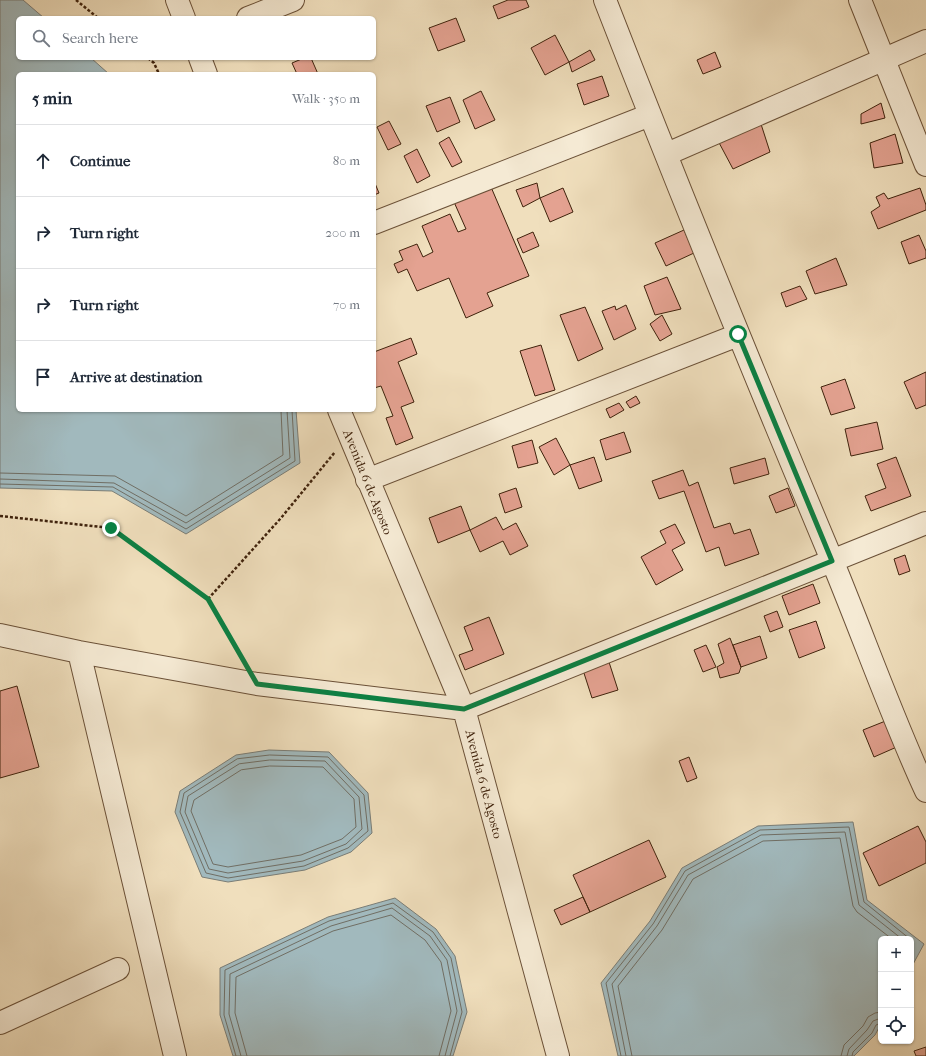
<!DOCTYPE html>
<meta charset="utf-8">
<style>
:root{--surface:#fff;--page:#f6f6f7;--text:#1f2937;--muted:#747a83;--line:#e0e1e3}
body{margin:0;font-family:"IM FELL French Canon",serif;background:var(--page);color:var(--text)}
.controls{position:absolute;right:12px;bottom:12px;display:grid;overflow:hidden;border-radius:6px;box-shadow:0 1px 3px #0004}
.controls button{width:36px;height:36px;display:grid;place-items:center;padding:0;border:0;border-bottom:1px solid var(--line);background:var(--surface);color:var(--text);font:20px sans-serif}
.stop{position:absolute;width:12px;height:12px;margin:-9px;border:3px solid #0b8043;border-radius:50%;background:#fff}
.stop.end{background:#0b8043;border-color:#fff;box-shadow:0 1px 4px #0008}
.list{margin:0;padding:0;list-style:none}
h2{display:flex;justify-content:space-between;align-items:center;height:52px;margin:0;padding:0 16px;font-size:17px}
h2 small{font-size:13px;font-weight:400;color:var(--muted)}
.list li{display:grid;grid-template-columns:26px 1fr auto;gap:12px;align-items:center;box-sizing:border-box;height:72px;padding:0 16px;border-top:1px solid var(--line)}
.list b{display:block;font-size:15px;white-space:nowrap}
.list em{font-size:13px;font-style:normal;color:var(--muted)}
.icon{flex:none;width:22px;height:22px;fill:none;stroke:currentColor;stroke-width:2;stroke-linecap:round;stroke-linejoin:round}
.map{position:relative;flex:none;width:926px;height:1056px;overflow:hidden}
.search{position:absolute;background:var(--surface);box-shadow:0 1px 3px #0004;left:16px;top:16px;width:360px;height:44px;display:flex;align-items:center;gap:10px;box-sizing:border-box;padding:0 14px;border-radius:6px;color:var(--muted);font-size:15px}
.panel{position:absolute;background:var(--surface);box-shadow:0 1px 3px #0004;left:16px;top:72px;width:360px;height:340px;border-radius:6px}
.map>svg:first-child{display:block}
.water{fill:#a1b9bd;stroke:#7a7d76}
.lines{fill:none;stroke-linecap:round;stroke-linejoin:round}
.shore{stroke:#706e64;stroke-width:1}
.building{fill:#e4a291;stroke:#3f220c}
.minor-casing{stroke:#6b5138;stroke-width:24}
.path{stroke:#3f220c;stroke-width:2.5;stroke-dasharray:3 2;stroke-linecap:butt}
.minor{stroke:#f5ead4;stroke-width:22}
.route{stroke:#0b8043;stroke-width:5}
.labels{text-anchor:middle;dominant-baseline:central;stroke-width:3;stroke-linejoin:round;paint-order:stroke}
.street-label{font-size:13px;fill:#3f220c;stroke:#f5ead4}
</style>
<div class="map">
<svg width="926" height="1056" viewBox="0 0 926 1056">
<rect width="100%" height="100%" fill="#f0dfbd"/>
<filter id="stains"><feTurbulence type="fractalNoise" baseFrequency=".005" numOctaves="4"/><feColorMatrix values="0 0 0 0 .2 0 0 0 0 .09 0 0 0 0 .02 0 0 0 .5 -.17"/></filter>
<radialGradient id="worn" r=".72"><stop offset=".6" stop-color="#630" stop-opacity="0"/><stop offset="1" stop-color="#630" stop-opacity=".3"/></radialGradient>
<path class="water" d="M0,0H23L44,18H18V58H91L109,74H18V410H296L300,463L186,534L112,491L0,488Z
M269,750L329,752L368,793L372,833L351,852L305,870L228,882L202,877L175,812L180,791L236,755Z
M853,822L867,900L924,944L911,968V939H881V1024L875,1035L854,1056H618L601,983L650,921L682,868L758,826Z
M395,898L436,929L455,956L467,1012L453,1056H233L220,1015V968L328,917Z"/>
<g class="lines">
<path class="shore" d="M0,473L115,476L186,516L283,455L281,410
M0,479L114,483L186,523L290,458L287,410
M0,484L113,487L186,529L295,461L292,410
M270,755L328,757L364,795L368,831L348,848L304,866L228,878L206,873L180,812L184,793L237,759Z
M270,760L325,761L359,797L362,829L346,844L303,861L228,873L209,869L185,812L188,796L239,764Z
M270,766L323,767L354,799L356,827L342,839L301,855L228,867L213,864L191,811L194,800L241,770Z
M236,1056L224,1015L225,970L329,921L393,903L433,932L451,958L462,1012L450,1056
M241,1056L229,1014L230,974L331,926L392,908L430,936L447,960L457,1011L445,1056
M247,1056L235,1013L236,977L333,931L391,915L425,940L441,962L451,1011L439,1056
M621,1056L606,983L653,924L685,871L760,830L849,827L864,902L910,939
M626,1056L612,984L657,926L688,875L761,835L845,832L859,905L902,939
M632,1056L618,986L662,930L693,879L763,841L840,838L853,906L857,912L892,939
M841,1056L844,1045L863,1026L868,1017L875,1013L881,1012
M847,1056L849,1049L867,1030L873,1021L881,1018
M852,1056L853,1052L872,1033L876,1025L881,1023"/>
</g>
<path class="building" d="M508,0H526L529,7L498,19L493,6Z
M456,18L465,41L438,51L429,28Z
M555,35L569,62L545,75L531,48Z
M590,50L595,60L572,72L569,62Z
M715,52L721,67L703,74L697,60Z
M304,58H311L318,74H297L292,63Z
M602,76L609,96L584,105L577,84Z
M481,91L495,120L475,129L463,100Z
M450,97L460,122L437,132L426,106Z
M881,103L885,118L861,124V114Z
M389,121L401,144L388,150L377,127Z
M760,121L770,152L733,169L716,137Z
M895,134L903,163L874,168L870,143Z
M449,137L462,162L452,167L439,143Z
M417,149L430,176L417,183L404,156Z
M374,181L379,193L374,195Z
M537,183L540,198L523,207L516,190Z
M491,187L529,276L487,293L493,306L466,318L449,278L417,291L407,269L398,273L394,264L403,260L399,251L417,244L423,257L433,252L422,226L450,214L458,232L466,229L454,202Z
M563,188L573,212L550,222L540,198Z
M920,188L926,205V210L878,229L871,212L880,206L876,197L884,193L888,199Z
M684,230L694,253L666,266L655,243Z
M533,232L539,246L523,253L517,239Z
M919,235L926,251V258L909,264L901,242Z
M836,258L847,285L815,294L806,271Z
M667,277L681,309L655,315L644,286Z
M800,286L807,299L786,307L781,293Z
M626,305L636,329L614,340L602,311L615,306L616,310Z
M585,307L603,349L578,361L560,315Z
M662,315L672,334L660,341L650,324Z
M411,338L417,354L398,362L414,402L401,407L413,438L396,445L386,418L393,416L381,386L374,388V352Z
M541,345L555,390L535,396L520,351Z
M926,372V405L916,409L904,382Z
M845,379L855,408L831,415L821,387Z
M636,396L640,403L630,408L626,402Z
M619,403L624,410L610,418L606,409Z
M877,422L883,449L851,456L845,429Z
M624,432L631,452L606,460L600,440Z
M556,438L570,465L554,475L539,447Z
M532,440L538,463L518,468L512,446Z
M594,457L602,481L579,489L570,465Z
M896,457L911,496L871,511L865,496L886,488L877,464Z
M765,458L769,474L734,484L730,468Z
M683,470L689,486L698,482L714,528L730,523L734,534L750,529L759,554L725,566L719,547L706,552L684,491L659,499L652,481Z
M516,488L522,507L505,513L499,494Z
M788,488L795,506L776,513L769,496Z
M461,506L470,530L438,543L429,518Z
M496,517L503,530L516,523L528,546L510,555L503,541L480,552L470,530Z
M675,524L685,543L672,550L683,570L656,585L641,557L666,543L660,531Z
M905,555L910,571L899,575L894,559Z
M813,584L820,603L789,615L782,596Z
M777,611L783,627L770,632L764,616Z
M489,617L504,654L465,670L459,655L473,650L464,627Z
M816,621L825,648L799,658L789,630Z
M760,636L767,658L741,667L733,645Z
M730,638L741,667L739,673L720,678L717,667L724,663L718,644Z
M706,645L716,667L703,672L694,650Z
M608,659L618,690L592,698L582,667Z
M17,686L39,767L0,778V691Z
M888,720L899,746L874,757L863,730Z
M689,757L697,778L687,782L679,761Z
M918,826L926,842V863L879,886L863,853Z
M649,840L666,877L590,912L573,875Z
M583,897L590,912L561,925L554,910Z
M926,1047V1056H916L914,1051Z"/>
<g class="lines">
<defs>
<path id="minor" d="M177,0L184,18
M605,0C677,185 752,369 829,553C862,632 890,713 926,791
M860,0L926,165
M248,18L293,0
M200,58L206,74
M667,154L926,41
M374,223L650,115
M339,410L464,709L558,1056
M367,480L738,335
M0,635L79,652L257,684L464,709L926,523
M79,652L175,1056
M0,1023L118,969"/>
</defs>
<use href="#minor" class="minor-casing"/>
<path class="path" d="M76,0L98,18
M148,58L154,63L159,74
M0,516L111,528L208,599L244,661
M208,599L281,518L335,452"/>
<use href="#minor" class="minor"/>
</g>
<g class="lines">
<path class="route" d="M111,528L208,599L257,684L464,709L832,561L738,334"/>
</g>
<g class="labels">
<g class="street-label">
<text transform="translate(368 482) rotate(68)">Avenida 6 de Agosto</text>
<text transform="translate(484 784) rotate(75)">Avenida 6 de Agosto</text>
</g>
</g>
<rect width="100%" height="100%" filter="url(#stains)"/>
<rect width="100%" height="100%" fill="url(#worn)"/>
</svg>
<div class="controls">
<button>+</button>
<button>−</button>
<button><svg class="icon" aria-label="locate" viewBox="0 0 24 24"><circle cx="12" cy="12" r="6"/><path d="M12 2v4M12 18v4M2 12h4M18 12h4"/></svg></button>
</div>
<div class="stop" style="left:738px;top:334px"></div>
<div class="stop end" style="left:111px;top:528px"></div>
<div class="search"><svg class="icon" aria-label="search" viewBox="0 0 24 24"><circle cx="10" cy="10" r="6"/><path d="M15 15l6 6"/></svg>Search here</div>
<section class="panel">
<h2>5 min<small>Walk · 350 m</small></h2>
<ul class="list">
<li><svg class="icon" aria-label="ahead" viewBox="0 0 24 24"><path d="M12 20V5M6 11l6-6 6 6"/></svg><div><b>Continue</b></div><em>80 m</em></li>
<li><svg class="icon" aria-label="right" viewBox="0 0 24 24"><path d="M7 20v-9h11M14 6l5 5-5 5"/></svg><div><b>Turn right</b></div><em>200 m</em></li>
<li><svg class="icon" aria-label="right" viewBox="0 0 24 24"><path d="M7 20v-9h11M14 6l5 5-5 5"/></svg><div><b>Turn right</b></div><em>70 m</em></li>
<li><svg class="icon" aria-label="arrive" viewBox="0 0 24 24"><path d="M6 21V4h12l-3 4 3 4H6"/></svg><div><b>Arrive at destination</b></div></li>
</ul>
</section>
</div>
